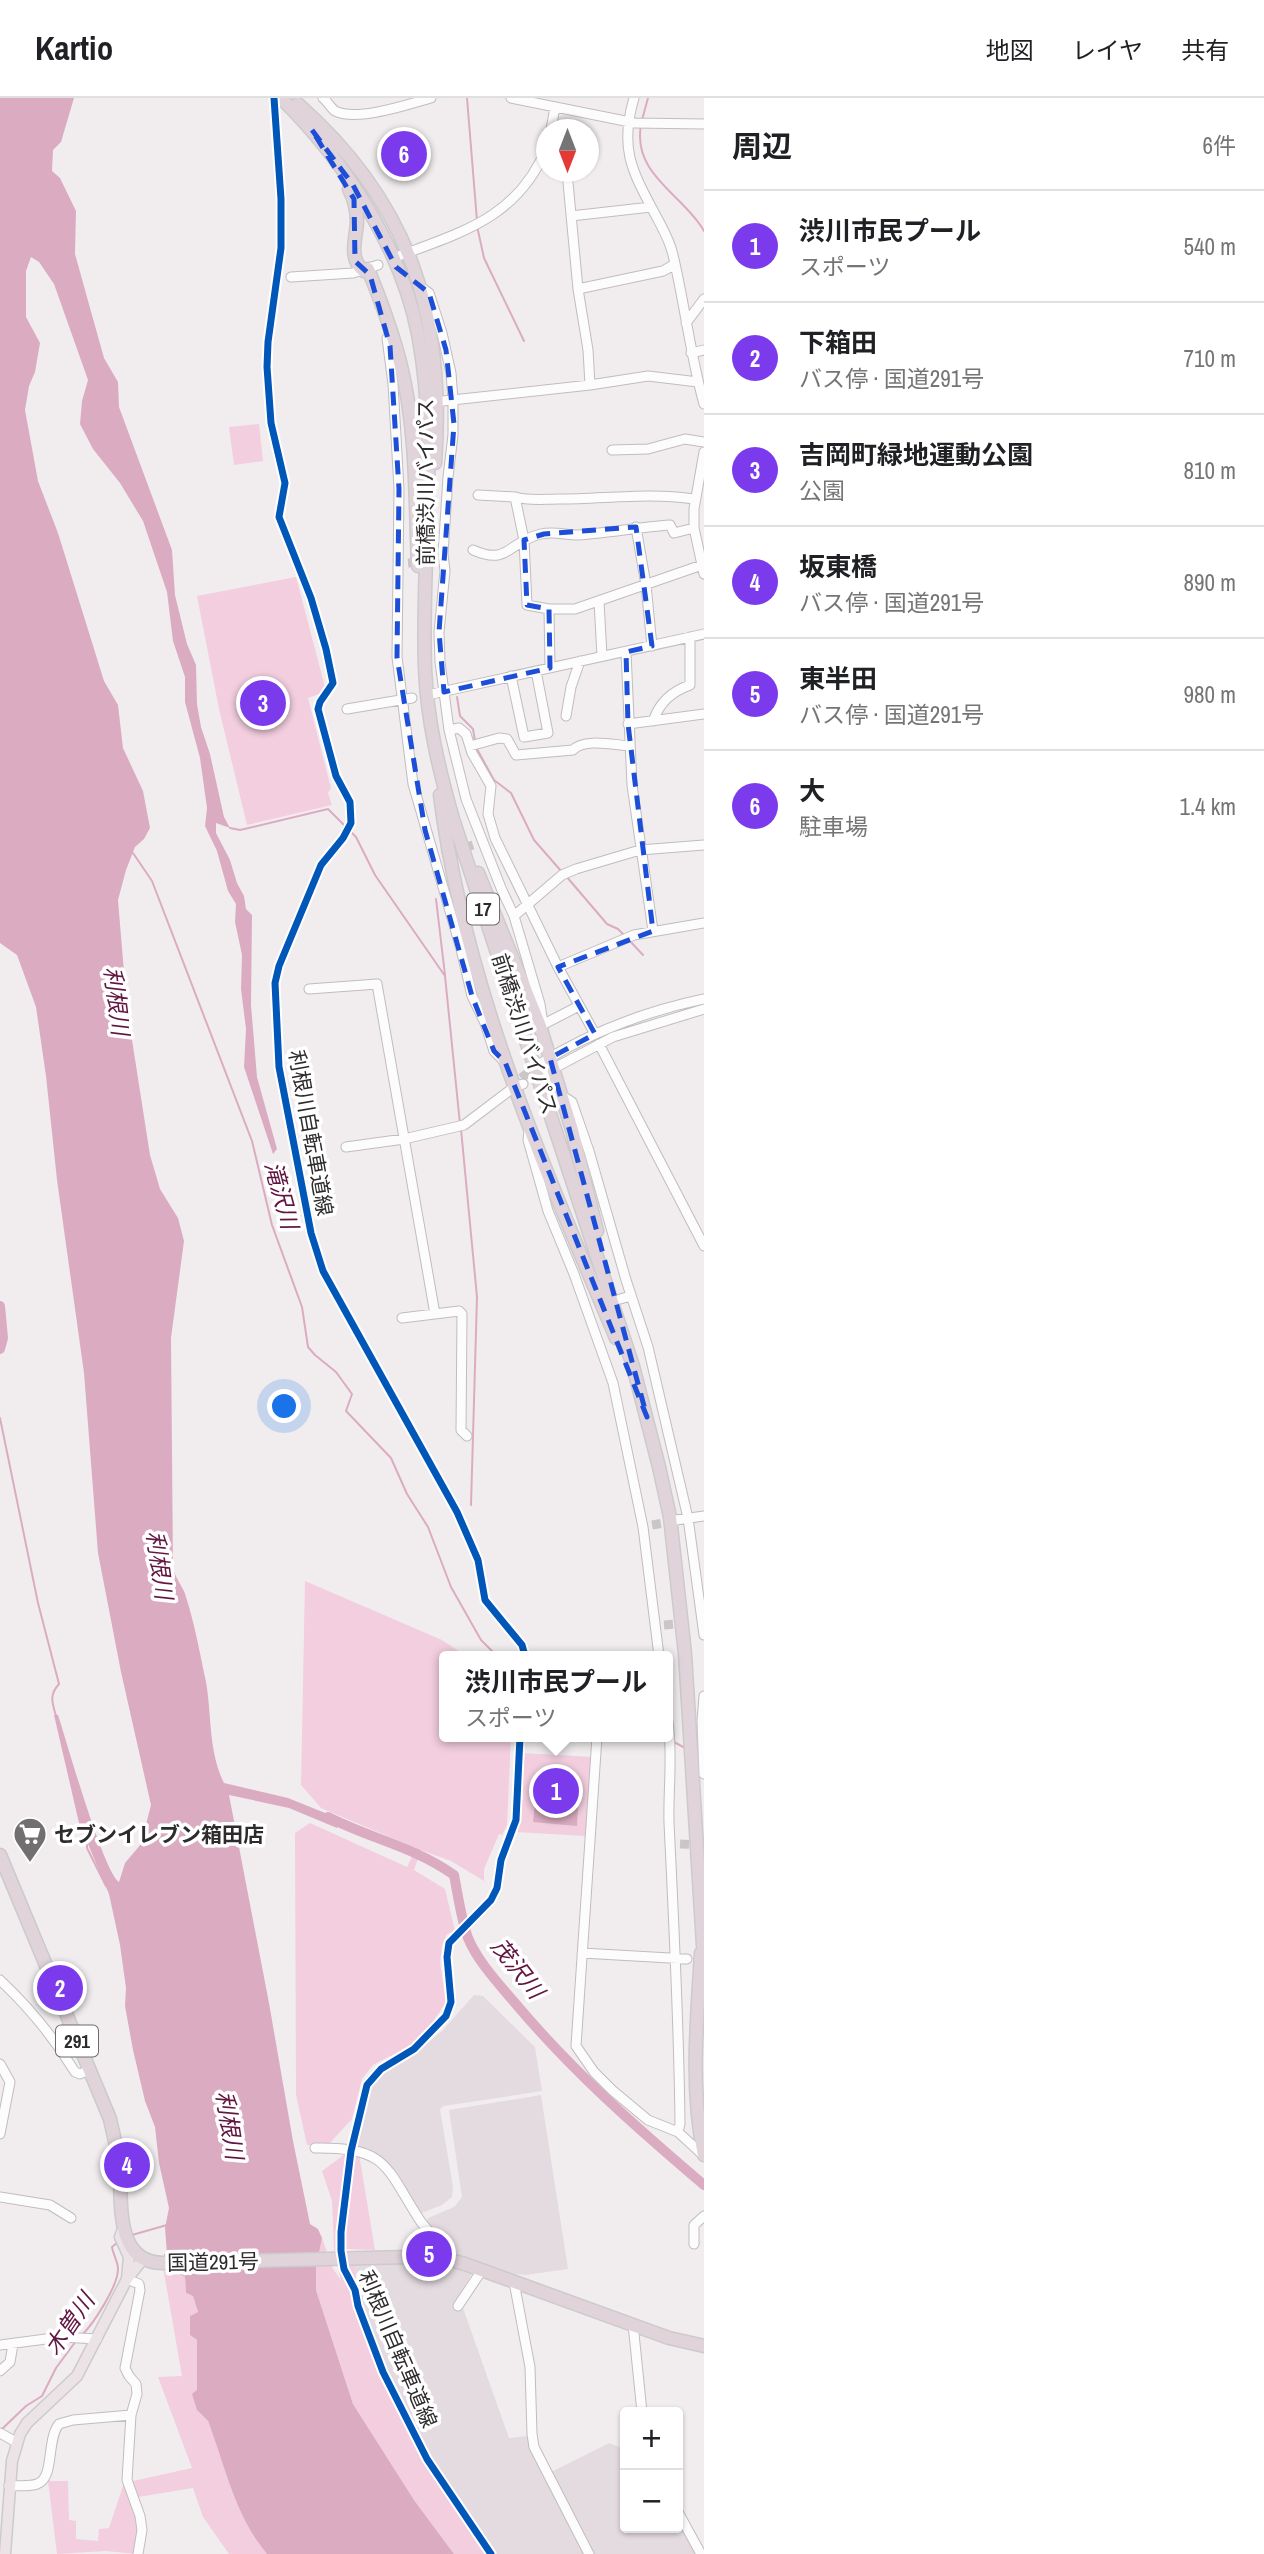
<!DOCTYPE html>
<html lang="ja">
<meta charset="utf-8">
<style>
:root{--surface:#fff;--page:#f6f6f6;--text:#202124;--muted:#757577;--line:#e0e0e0;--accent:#7c3aed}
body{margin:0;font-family:"Archivo Narrow","Noto Sans JP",sans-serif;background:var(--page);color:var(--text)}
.controls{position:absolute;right:21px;bottom:21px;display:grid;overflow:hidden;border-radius:7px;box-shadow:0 2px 5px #0004}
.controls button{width:63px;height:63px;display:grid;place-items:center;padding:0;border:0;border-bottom:2px solid var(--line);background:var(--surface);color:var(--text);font:35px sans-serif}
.compass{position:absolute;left:536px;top:21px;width:63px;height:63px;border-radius:50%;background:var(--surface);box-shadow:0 2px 5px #0004;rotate:180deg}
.you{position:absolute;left:285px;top:1309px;width:24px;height:24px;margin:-18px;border:5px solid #fff;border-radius:50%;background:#1a73e8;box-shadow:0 0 0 10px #1a73e833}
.badge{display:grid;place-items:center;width:46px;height:46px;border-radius:50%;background:var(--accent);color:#fff;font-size:23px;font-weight:700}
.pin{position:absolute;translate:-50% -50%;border:4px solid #fff;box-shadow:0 2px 7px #0006}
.popup{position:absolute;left:439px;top:1553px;width:234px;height:91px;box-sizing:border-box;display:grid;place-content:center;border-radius:7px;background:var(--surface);filter:drop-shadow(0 2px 5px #0005);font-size:23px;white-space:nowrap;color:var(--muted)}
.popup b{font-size:26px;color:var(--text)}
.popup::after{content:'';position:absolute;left:50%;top:100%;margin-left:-14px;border:14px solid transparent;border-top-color:var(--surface)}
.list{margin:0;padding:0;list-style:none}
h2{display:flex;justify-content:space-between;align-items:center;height:91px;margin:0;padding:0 28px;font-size:30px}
h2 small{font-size:23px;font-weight:400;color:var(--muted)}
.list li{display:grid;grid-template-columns:46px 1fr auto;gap:21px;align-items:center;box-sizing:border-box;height:112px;padding:0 28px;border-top:2px solid var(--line)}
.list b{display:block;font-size:26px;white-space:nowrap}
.list p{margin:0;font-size:23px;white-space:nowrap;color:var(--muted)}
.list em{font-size:23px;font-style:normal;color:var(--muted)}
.map{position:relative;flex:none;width:704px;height:2456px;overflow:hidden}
header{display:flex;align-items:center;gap:42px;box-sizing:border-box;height:98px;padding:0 35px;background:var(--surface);border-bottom:2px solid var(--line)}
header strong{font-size:33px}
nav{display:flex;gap:38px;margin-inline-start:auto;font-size:24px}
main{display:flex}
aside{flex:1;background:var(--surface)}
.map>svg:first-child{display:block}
.built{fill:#e4dbe0}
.green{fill:#f2cede}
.water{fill:#dbacc1}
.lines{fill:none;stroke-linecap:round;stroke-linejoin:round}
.stream{stroke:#dbacc1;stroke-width:2}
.river{stroke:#dbacc1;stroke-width:10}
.minor-tunnel{stroke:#cac6c8;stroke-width:9;stroke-dasharray:9 4.5;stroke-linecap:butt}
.minor-casing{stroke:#c0bdbe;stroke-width:11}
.major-casing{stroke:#cccacb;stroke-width:13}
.highway-casing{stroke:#cccacb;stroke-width:15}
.minor{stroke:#fdfcfd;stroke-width:9}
.major{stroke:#ece3e7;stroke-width:10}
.highway{stroke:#e0d3da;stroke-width:12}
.cycleway-casing{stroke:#fff;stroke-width:11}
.cycleway{stroke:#0057b8;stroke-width:7}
.marked{fill:none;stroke:#1d4ed8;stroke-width:5;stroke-dasharray:14 9;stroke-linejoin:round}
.labels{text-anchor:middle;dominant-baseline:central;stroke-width:7;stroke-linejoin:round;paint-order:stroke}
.shield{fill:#fff;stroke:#6d6b6b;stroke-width:2}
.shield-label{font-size:19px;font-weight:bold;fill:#2e2b2c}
.street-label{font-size:21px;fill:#2e2b2c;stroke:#fff}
.poi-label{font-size:21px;font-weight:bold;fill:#2e2b2c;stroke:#fff;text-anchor:start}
.water-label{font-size:23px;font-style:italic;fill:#611540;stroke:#fff}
</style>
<header>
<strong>Kartio</strong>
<nav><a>地図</a><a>レイヤ</a><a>共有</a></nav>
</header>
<main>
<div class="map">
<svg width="704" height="2456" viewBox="0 0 704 2456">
<rect width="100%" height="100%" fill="#f1edef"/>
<path class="built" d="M474,1897L483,1898L535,1949L542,1993L444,2008L440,2011L453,2089L452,2099L442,2107L419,2116L388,2065L370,2052L355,2048L367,1995L376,1977L416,1954L442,1933Z
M541,1997L568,2171L526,2177L515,2176L457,2156L446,2149L426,2125L428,2120L454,2109L462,2099L449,2012Z
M412,2165L438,2167L472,2175L454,2206L463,2210L509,2340L527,2338L532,2352L586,2456H495L437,2372L385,2270L361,2209L353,2166Z
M609,2345L625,2351V2430H678V2420L698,2456H591L549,2375Z"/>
<path class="green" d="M259,326L263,363L234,367L229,329Z
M296,479L325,589L319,596L308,600L331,690L328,695L332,707L247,727L219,611L197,498Z
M305,1483L442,1542L466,1558H444V1639H511L507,1727L502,1737L499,1736L484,1771V1783L451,1763L421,1752L414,1772L445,1791L455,1833L447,1836L442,1847L440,1865L446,1904L431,1927L412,1947L373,1967L362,1981L352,2021L328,2047H307L296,1997L295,1735L310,1725L407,1769L416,1750L321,1710L301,1687Z
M523,1655L592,1659L585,1738L517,1734L519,1702H523Z
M349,2053L359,2056L375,2152L346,2151L345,2166H353C357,2180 361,2196 357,2210L383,2276L426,2364L490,2456H454L414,2402L353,2306L316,2192V2170L322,2140L332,2169L341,2183L334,2151L332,2103L322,2073Z
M163,2169L172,2171L173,2174L185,2179L186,2195L193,2198L198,2214L190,2218V2237L197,2242V2312L208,2323C225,2368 235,2418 267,2456H229L203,2419L193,2390L132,2400L140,2443L137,2456L106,2453L57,2456L48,2383H68L69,2422L76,2423V2441L98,2443L99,2431L109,2430L124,2385L192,2370L158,2279L182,2278Z"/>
<path class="water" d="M0,0H74L61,44L53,52L52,73L60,80L76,113L75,156L104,260L118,284L119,309L172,452L175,497L187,546L196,567L197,606L201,629L210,656L224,719L230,730L216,725V735L230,762L237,785L244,798L246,811L252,817L251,907L257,979L277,1051L273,1056L244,969L246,931L241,891L242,857L235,824L236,806L228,793L217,753L205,728L207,710L200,660L185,604V579L173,543L167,494L143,423L120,385L93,351L80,326L82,303L88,282L54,186L39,164L31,159L26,173V219L40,245L35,274L29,288L25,312L38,383L58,435L104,583L118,607L123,650L143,693L150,730L144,741L135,749L126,772L118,802L127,910L150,1057L160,1091L178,1120L184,1143L171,1240L173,1470C176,1482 183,1488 186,1499C195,1527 200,1556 206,1584C212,1618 208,1652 224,1685L288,1700L340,1721L337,1730L289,1710L229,1697L269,1905L293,2043L310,2126L318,2131L322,2140L316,2170V2192L353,2306L414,2402L454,2456H267C235,2418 225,2368 208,2323L197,2312L192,2296L197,2292V2242L190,2237V2218L198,2214L193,2198L186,2195L185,2179L166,2170L164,2156H167L165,2130L169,2110L159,2065L155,2029L145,2003L133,1952L125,1908L126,1890L120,1847L109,1796L79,1725L54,1617H58C67,1644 103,1773 119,1784L125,1765L141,1746L151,1707L121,1574L98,1455L84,1275L57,1082L46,978L36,909L17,857L0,845Z
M535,1706L578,1709L577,1728L533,1724Z"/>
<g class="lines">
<path class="stream" d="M467,0L477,123
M642,22L648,0
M641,27C632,77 684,97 704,133
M477,128L484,160L524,243
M457,599L460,618L473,631L475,643
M477,651L494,682L511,695L534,742L562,774
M230,730L240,732L328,711L356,739L375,777L445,878L460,1026
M133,755L152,783L252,1043L272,1127L302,1209L308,1249L315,1257L336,1274L352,1296L346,1313L391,1360L407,1396L428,1429L451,1489L481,1542L497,1558
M566,778L607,826L618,831L625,838
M436,801L445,877
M629,842L643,857
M461,1031L477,1199L471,1407
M0,1320L38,1505L59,1586C49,1597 52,1604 56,1618
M674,1644L685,1650
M87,1742V1750L106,1788
M132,2137L167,2127
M82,2237C94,2225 118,2188 118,2171C118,2164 113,2156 112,2149L118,2144
M2,2331L26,2308L42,2298L56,2270L76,2243"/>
<path class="river" d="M0,1208L3,1240L0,1251
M328,1719C371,1741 413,1748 454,1777C458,1797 461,1821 468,1840C478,1864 499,1886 515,1905C572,1973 637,2030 704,2087"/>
<path class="minor-tunnel" d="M403,311L432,305
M408,465L435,463
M442,757L473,747
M521,980L539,967
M652,1427L675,1423
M664,1527L691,1525
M680,1746L704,1747"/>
<defs>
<path id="minor" d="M323,0C327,3 331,10 335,13C357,24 409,6 431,0
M511,0L635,25L704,26
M634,0C619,51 632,73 656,118C663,131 670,143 673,157C685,207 690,256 704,306
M551,32L555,9
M567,74L578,191L588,252L590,287
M571,118L651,109
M396,159C462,134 518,120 547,49
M291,179L353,175L378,167
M421,189L429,195L442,235L451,275L453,302V337L448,379L443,456L445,473L439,534L440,564L449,632L466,701L501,790L514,818L540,906L543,926
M578,191L663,173L675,166
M686,225L704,201
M387,240L393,286L399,391L397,559L413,686L461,851L472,898L485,925L494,953L504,963
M691,255L704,252
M443,303L590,287L648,278L698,284
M612,352L648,351L685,341L704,344
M704,354L694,411V430L704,476
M478,397L515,399L524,442L527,507L549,511
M515,399C529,403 544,401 559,401C604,401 650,394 694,401
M636,429L646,487L652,548
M473,452C509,468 507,444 541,436C554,433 566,437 578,437C609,435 639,429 670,427L674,435L694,430
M599,503L602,558
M626,554L632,687L653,833
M550,570L549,511H575L702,467
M511,578L524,639L548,635L536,573
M432,596L704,536
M347,611L412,600
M566,618L571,589L580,563
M653,623C660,604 671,594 690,587V539
M628,626L704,616
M449,632L459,630L466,636L472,655L491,688L488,716L495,740L558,869L595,936
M470,648L499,640L507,641L516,657L573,652C584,640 614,647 630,648
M514,818L562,777L576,771L640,752L704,747
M558,869L634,837L704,825
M309,891L377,886L435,1216
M544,926L579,908
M599,946L704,1148
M541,965C591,934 647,913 704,901
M545,975L613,939L704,911
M561,997L572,1004L589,1053L626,1182L648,1249L688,1420L704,1537
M529,1033L528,1042L548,1113L574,1176L613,1285L643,1429L659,1558
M346,1049L404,1041L464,1027L514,989L523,986
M620,1201L631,1198
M402,1220L459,1213L462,1216L461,1332L467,1338
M676,1422L704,1418
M704,1598L702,1623L704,1676
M668,1624C673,1658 668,1691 669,1725C674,1825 679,1925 680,2026L678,2034
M597,1639L576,1948L594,1974L612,1992L648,2022L678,2034L704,2058
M582,1855L687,1861
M0,1882C31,1911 53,1938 75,1974L80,1976L89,1972
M0,1966L10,1984L0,2036
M315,2050C389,2049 385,2069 421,2124C429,2135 444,2146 443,2160
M0,2099L50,2107L71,2120
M694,2146V2127L704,2118
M127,2181L139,2186L140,2192L125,2270L129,2278L136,2286L137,2296L131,2317L127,2382L140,2418L142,2432L138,2456
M514,2184L530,2269L532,2336L534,2349L589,2456
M458,2208L482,2172
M633,2226L642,2314
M0,2247L61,2239L97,2241
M0,2273L10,2264L13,2246
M0,2335L16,2344
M9,2388C18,2387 29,2389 37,2386C55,2380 46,2342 59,2326L73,2322L131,2317
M678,2414L701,2456"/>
<path id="major" d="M124,2128L120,2139L129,2159L127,2181
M5,2456L12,2363L20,2336L27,2325L77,2278L127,2181L143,2161"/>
<path id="highway" d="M281,0C344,62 401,149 418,236C439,346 421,459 425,570C427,622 439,672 453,721L633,1268L659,1369L670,1419L685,1556L704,1863
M298,6C410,105 446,218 435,365
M349,91C354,101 357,113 357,124C356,141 348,161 364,173
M368,171C381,203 393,235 401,268C417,333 415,402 418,468
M440,697C464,887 542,1065 616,1240
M478,775L540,928L572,1032L597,1133
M0,1757L110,2021C113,2035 117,2050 119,2064C123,2099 112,2165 163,2165L409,2159L443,2160L465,2166L669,2240L704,2248
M701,1855C697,1922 690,1991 704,2057"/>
</defs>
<use href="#minor" class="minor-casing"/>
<use href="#major" class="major-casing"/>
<use href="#highway" class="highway-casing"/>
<use href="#minor" class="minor"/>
<use href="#major" class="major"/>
<use href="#highway" class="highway"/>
<defs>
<path id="cycleway" d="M274,0L281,101V150L268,244L267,269L271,325L285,385L279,419L311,500L326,551L333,585L320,604L318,611L336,678L350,704L351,725L343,740L321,767L279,868L275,885L279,969L311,1135L323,1173L457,1414L478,1462L485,1502L522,1547L525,1558
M491,2456L427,2361L383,2274L358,2208L355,2192L344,2171L341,2153V2134L351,2053L367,1987L381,1971L414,1951L446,1918L451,1904L447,1859L449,1845L491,1802L497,1790L501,1762L516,1722L520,1639"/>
</defs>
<use href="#cycleway" class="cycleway-casing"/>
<use href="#cycleway" class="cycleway"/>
</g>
<path class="marked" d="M312,32L353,87L396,169L429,195L446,252L454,326L439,534L444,594L550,570L549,511L527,507L524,442L544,436L636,429L652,548L626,554L628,626L653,833L558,869L595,936L550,960L647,1319L505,964L494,953L472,898L425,732L397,559L399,391L390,248L370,177L355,163L354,101Z"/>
<defs>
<symbol id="supermarket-pin" viewBox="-11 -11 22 30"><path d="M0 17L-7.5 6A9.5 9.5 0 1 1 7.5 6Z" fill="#726f70" stroke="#fff"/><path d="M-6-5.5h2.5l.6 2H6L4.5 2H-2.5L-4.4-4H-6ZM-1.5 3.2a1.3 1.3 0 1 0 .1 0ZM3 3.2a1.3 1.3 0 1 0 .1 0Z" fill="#fff"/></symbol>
</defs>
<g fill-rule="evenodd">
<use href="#supermarket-pin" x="11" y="1717" width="38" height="52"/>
</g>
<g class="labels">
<g class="shield">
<rect x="467" y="795.5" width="32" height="31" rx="5"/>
<rect x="56" y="1927.5" width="42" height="31" rx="5"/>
</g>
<g class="shield-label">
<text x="483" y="811">17</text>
<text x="77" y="1943">291</text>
</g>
<g class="street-label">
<text transform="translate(425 384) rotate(-90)">前橋渋川バイパス</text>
<text transform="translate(525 936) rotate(72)">前橋渋川バイパス</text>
<text transform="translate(311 1035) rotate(80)">利根川自転車道線</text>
<text transform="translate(213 2164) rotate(-1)">国道291号</text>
<text transform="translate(398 2251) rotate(67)">利根川自転車道線</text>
</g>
<g class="poi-label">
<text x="54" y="1736">セブンイレブン箱田店</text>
</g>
<g class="water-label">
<text transform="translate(117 903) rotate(83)">利根川</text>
<text transform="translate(282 1097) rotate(75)">滝沢川</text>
<text transform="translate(160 1467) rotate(82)">利根川</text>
<text transform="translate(518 1870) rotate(52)">茂沢川</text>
<text transform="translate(230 2027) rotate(81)">利根川</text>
<text transform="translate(69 2226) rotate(-56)">木曽川</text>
</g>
</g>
</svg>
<div class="controls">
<button>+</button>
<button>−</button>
</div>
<svg class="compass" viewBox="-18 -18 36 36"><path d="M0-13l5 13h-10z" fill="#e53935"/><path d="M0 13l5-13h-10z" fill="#757577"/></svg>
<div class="you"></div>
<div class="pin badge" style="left:556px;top:1693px">1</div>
<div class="popup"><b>渋川市民プール</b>スポーツ</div>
<div class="pin badge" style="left:60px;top:1890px">2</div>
<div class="pin badge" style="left:263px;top:605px">3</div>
<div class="pin badge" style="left:127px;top:2067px">4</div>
<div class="pin badge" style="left:429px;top:2156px">5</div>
<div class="pin badge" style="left:404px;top:56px">6</div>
</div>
<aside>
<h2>周辺<small>6件</small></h2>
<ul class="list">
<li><span class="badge">1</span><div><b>渋川市民プール</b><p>スポーツ</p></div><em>540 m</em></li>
<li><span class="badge">2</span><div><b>下箱田</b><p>バス停 · 国道291号</p></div><em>710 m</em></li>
<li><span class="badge">3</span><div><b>吉岡町緑地運動公園</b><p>公園</p></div><em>810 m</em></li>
<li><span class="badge">4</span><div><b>坂東橋</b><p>バス停 · 国道291号</p></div><em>890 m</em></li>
<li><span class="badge">5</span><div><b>東半田</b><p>バス停 · 国道291号</p></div><em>980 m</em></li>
<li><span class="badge">6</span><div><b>大</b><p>駐車場</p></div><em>1.4 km</em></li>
</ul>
</aside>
</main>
